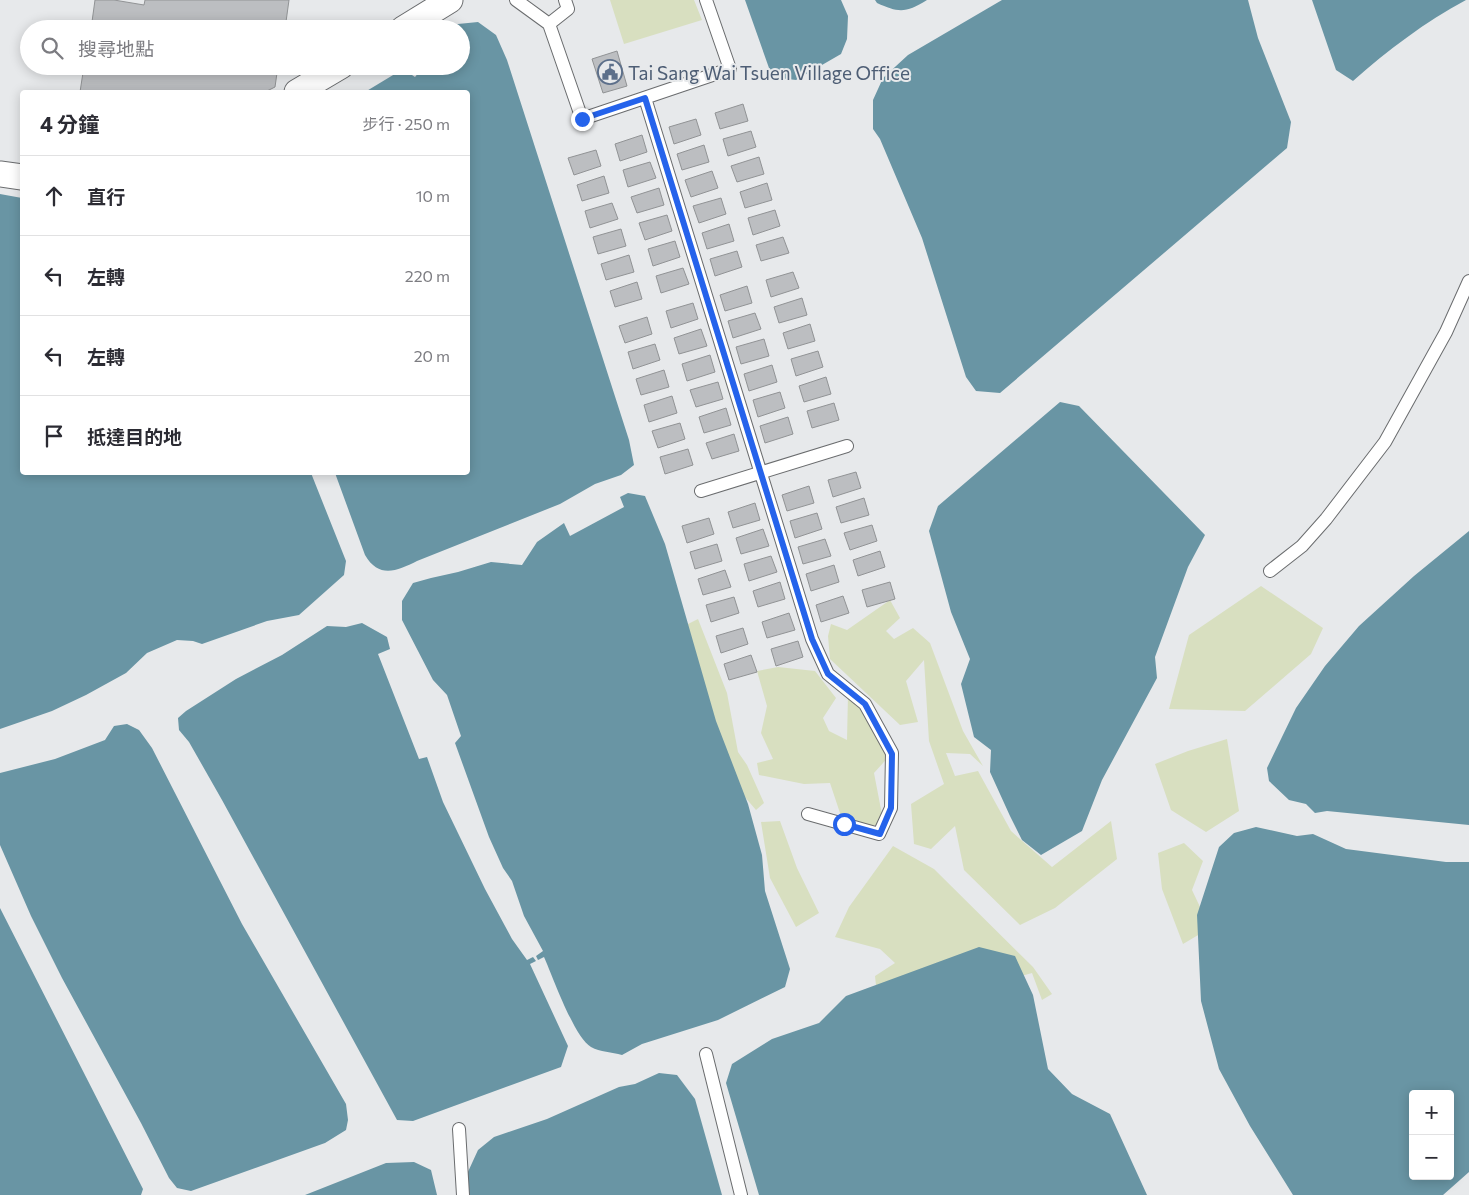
<!DOCTYPE html>
<html lang="zh-TW">
<meta charset="utf-8">
<style>
:root{--surface:#fff;--page:#f2f2f3;--text:#2b2b33;--muted:#7c7c81;--line:#e1e1e2}
body{margin:0;font-family:Commissioner,"Noto Sans TC",sans-serif;background:var(--page);color:var(--text)}
.controls{position:absolute;right:15px;bottom:15px;display:grid;overflow:hidden;border-radius:5px;box-shadow:0 2px 12px #0003}
.controls button{width:45px;height:45px;display:grid;place-items:center;padding:0;border:0;border-bottom:1px solid var(--line);background:var(--surface);color:var(--text);font:25px sans-serif}
.stop{position:absolute;width:15px;height:15px;margin:-11px;border:4px solid #2563eb;border-radius:50%;background:#fff}
.stop.end{background:#2563eb;border-color:#fff;box-shadow:0 1px 5px #0008}
.list{margin:0;padding:0;list-style:none}
h2{display:flex;justify-content:space-between;align-items:center;height:65px;margin:0;padding:0 20px;font-size:21px}
h2 small{font-size:16px;font-weight:400;color:var(--muted)}
.list li{display:grid;grid-template-columns:32px 1fr auto;gap:15px;align-items:center;box-sizing:border-box;height:80px;padding:0 20px;border-top:1px solid var(--line)}
.list b{display:block;font-size:19px;white-space:nowrap}
.list em{font-size:16px;font-style:normal;color:var(--muted)}
.icon{flex:none;width:28px;height:28px;fill:none;stroke:currentColor;stroke-width:2;stroke-linecap:round;stroke-linejoin:round}
.map{position:relative;flex:none;width:1469px;height:1195px;overflow:hidden}
.search{position:absolute;background:var(--surface);box-shadow:0 2px 12px #0003;left:20px;top:20px;width:450px;height:55px;display:flex;align-items:center;gap:12px;box-sizing:border-box;padding:0 18px;border-radius:28px;color:var(--muted);font-size:19px}
.panel{position:absolute;background:var(--surface);box-shadow:0 2px 12px #0003;left:20px;top:90px;width:450px;height:385px;border-radius:5px}
.map>svg:first-child{display:block}
.green{fill:#d8dfc0}
.water{fill:#6995a4;fill-rule:evenodd}
.building{fill:#bcbec1;stroke:#919395}
.lines{fill:none;stroke-linecap:round;stroke-linejoin:round}
.service-casing{stroke:#6a6c6e;stroke-width:14}
.minor-casing{stroke:#6a6c6e;stroke-width:27}
.service{stroke:#fff;stroke-width:12}
.minor{stroke:#fff;stroke-width:25}
.route{stroke:#2563eb;stroke-width:6}
.labels{text-anchor:middle;dominant-baseline:central;stroke-width:4;stroke-linejoin:round;paint-order:stroke}
.service-label{font-size:19px;fill:#4e5e75;stroke:#e7e9eb;text-anchor:start}
</style>
<div class="map">
<svg width="1469" height="1195" viewBox="0 0 1469 1195">
<rect width="100%" height="100%" fill="#e7e9eb"/>
<path class="green" d="M610,0H694L702,20L624,44Z
M1261,586L1323,628L1311,654L1245,711L1169,709L1189,635Z
M890,600L900,618L886,631L894,639L913,628L930,643L963,731L983,766L970,754L946,753L955,776L978,771L1011,831L1052,867L1111,821L1117,859L1055,908L1020,925L964,870L955,826L931,849L914,844L911,804L944,784L929,741L924,660L906,681L918,722L900,725L830,659L828,636L831,624L847,630Z
M698,619L727,693L738,752L747,765L764,803L756,810L732,782L682,627Z
M778,667L815,671L836,698L823,718L829,731L847,740L848,694L871,713L892,753L874,773L884,825H844L830,783L804,784L759,775L757,763L773,759L761,733L767,706L757,671Z
M1227,739L1239,811L1206,832L1171,810L1155,764L1188,751Z
M780,821L797,868L819,913L796,927L770,878L761,822Z
M1184,843L1203,861L1192,890L1210,928L1183,944L1162,889L1158,853Z
M893,846L934,869L1033,967L1052,994L1042,1000L1032,973L1007,980L877,995L875,976L895,963L880,949L835,937L849,907Z"/>
<path class="water" d="M745,0H841L848,16L847,39L841,54L796,80L779,78L769,68Z
M875,0H927C906,13 899,13 877,3Z
M1002,0H1248L1258,38L1291,122L1287,148L1000,393L976,391L966,377L922,238L880,139L873,129V100L883,78L908,55Z
M1312,0H1466C1425,22 1388,50 1353,81L1336,70Z
M478,22L496,35L507,60L629,440L634,465L621,475L595,484L560,504L417,561C397,571 379,579 365,555L335,473L468,472V92H365L403,69L415,77L424,66H461V29H451L458,24Z
M0,194L22,198V472L311,473L346,561L344,575L299,615L267,621L202,644L193,641L177,640L147,653L126,673L86,695L52,711L0,729Z
M1060,402L1079,406L1205,535L1188,567L1155,657L1157,678L1102,780L1082,831L1041,855L1022,840L1010,816L990,772L991,750L974,737L961,684L970,659L951,612L929,531L938,506Z
M628,493L645,496L665,544L716,721L748,804L762,855L765,891L790,969L785,987L718,1020L642,1044L622,1055C612,1052 600,1052 591,1047C574,1037 553,977 544,957L538,960L536,956L543,951L524,916L512,881L503,868L489,837L455,743L461,736L447,695L433,680L402,620V601L413,583L431,578L458,572L491,562L522,565L537,542L564,523L570,536L624,507L620,497Z
M1469,531V825L1327,811L1315,813L1306,804L1289,800L1269,781L1267,768L1296,708L1325,666L1359,626L1414,576Z
M362,623L387,637L390,649L378,654L419,759L427,757L443,802L485,889L512,939L527,960L533,957L536,961L530,964L568,1046L561,1067L413,1121L397,1120L222,800L189,742L179,730L178,718L186,711L236,679L282,655L327,626L346,627Z
M127,724L139,730L152,748L242,924L346,1104L348,1120L346,1130L325,1143L191,1191L177,1188L169,1178L141,1123L62,978L31,916L0,845V773L55,759L105,740L114,726Z
M1256,827L1297,836L1313,834L1346,849L1446,862H1469V1172L1443,1195H1293L1250,1126L1219,1069L1201,1001L1197,915L1219,847L1234,833ZM1413,1094H1450V1176H1413Z
M0,908L143,1189L141,1195H0Z
M979,947L1015,956L1033,995L1048,1069L1072,1094L1110,1114L1147,1195H759L726,1083L732,1064L772,1039L819,1023L846,996Z
M659,1073L677,1075L695,1099L722,1195H468L467,1174L478,1150L494,1137L547,1119L619,1087L635,1084Z
M414,1162L431,1170L437,1195H305L386,1163Z"/>
<path class="building" d="M95,0H114L144,5L145,0H289L285,29H91Z
M617,51L627,86L603,93L592,59Z
M84,66H278L275,87L265,92H80Z
M743,104L748,121L720,129L715,113Z
M696,119L701,135L674,144L669,127Z
M751,131L756,147L728,156L723,139Z
M642,135L647,152L620,161L615,144Z
M704,145L709,162L682,170L677,154Z
M596,150L601,166L574,175L568,158Z
M759,157L764,174L737,182L731,166Z
M650,162L656,178L628,187L623,170Z
M712,171L718,188L691,197L685,180Z
M604,176L609,193L582,201L577,185Z
M767,183L772,200L745,208L740,192Z
M659,188L664,205L637,213L631,197Z
M721,198L726,214L699,223L693,206Z
M612,203L618,219L590,228L585,211Z
M775,210L780,226L753,235L748,218Z
M667,215L672,231L645,240L639,223Z
M729,224L734,241L707,249L702,233Z
M621,229L626,246L598,254L593,237Z
M783,237L789,253L761,261L756,245Z
M675,241L680,257L653,266L648,249Z
M737,251L742,267L715,276L710,259Z
M629,255L634,272L606,280L601,264Z
M683,268L689,284L661,293L656,276Z
M793,272L799,288L771,297L766,280Z
M637,282L642,299L615,307L610,291Z
M747,286L752,303L725,311L720,295Z
M802,298L807,315L779,323L774,307Z
M693,303L698,319L671,328L666,311Z
M755,313L761,329L733,338L728,321Z
M647,317L652,334L625,343L619,326Z
M810,324L815,341L788,349L783,333Z
M701,329L707,346L679,354L674,338Z
M764,339L769,356L741,364L736,347Z
M655,344L660,360L633,369L628,352Z
M818,351L823,367L796,376L791,359Z
M710,355L715,372L687,381L682,364Z
M772,365L777,382L749,391L744,374Z
M664,370L669,387L641,395L636,379Z
M826,377L831,394L804,402L799,386Z
M718,382L723,399L696,407L690,390Z
M780,392L785,408L758,417L753,400Z
M672,396L677,413L649,422L644,405Z
M834,403L839,420L812,428L807,411Z
M726,408L731,425L704,433L699,417Z
M788,417L793,434L765,443L760,426Z
M680,423L685,439L658,448L652,431Z
M734,434L739,451L712,459L706,443Z
M688,449L693,465L665,474L660,457Z
M856,472L861,488L833,497L828,480Z
M809,486L814,503L787,511L782,495Z
M864,498L869,515L841,523L836,507Z
M755,503L760,520L733,528L728,512Z
M817,513L822,529L795,538L790,521Z
M709,518L714,534L687,543L682,526Z
M872,525L877,541L850,550L844,533Z
M763,529L769,546L741,554L736,538Z
M825,539L831,556L803,564L798,547Z
M717,544L722,561L695,569L690,552Z
M880,551L885,567L858,576L853,560Z
M771,556L777,572L749,581L744,564Z
M834,565L839,582L811,591L806,574Z
M725,570L731,587L703,595L698,579Z
M780,582L785,599L758,607L753,591Z
M890,582L895,599L867,607L862,590Z
M843,596L849,613L821,622L816,605Z
M734,597L739,613L711,622L706,605Z
M789,613L795,630L767,638L762,622Z
M743,628L748,644L721,653L716,636Z
M798,641L803,657L776,666L771,649Z
M751,655L757,672L729,680L724,664Z"/>
<g class="lines">
<defs>
<path id="service" d="M516,0L549,24L582,119L730,69L706,0
M549,24L568,9L565,0
M645,98L812,639L828,674L865,704L892,753L891,808L879,834L808,814
M701,491L847,446
M1270,571L1302,546L1326,519L1385,442L1446,332L1469,281
M706,1054L741,1195
M459,1129L463,1195"/>
<path id="minor" d="M403,29L450,0
M297,92L341,66
M0,174L22,177"/>
</defs>
<use href="#service" class="service-casing"/>
<use href="#minor" class="minor-casing"/>
<use href="#service" class="service"/>
<use href="#minor" class="minor"/>
</g>
<g class="lines">
<path class="route" d="M582,119L645,98L812,639L828,674L865,704L892,754L891,808L880,834L844,824"/>
</g>
<defs>
<symbol id="civic-ring" viewBox="-11 -11 22 22"><circle r="9.5" fill="#e7e9eb" stroke="#5c6f8a" stroke-width="1.5"/><path d="M-.6-6.5H3V-4.5H.6V-3L4-1V1h2V6H-6V1h2V-1L-.6-3ZM-1.2 2.5V6h2.4V2.5Z" fill="#5c6f8a"/></symbol>
</defs>
<g fill-rule="evenodd">
<use href="#civic-ring" x="596" y="58" width="28" height="28"/>
</g>
<g class="labels">
<g class="service-label">
<text x="628" y="72">Tai Sang Wai Tsuen Village Office</text>
</g>
</g>
</svg>
<div class="controls">
<button>+</button>
<button>−</button>
</div>
<div class="stop" style="left:844px;top:824px"></div>
<div class="stop end" style="left:582px;top:119px"></div>
<div class="search"><svg class="icon" aria-label="search" viewBox="0 0 24 24"><circle cx="10" cy="10" r="6"/><path d="M15 15l6 6"/></svg>搜尋地點</div>
<section class="panel">
<h2>4 分鐘<small>步行 · 250 m</small></h2>
<ul class="list">
<li><svg class="icon" aria-label="ahead" viewBox="0 0 24 24"><path d="M12 20V5M6 11l6-6 6 6"/></svg><div><b>直行</b></div><em>10 m</em></li>
<li><svg class="icon" aria-label="left" viewBox="0 0 24 24"><path d="M17 20v-9H6M10 6l-5 5 5 5"/></svg><div><b>左轉</b></div><em>220 m</em></li>
<li><svg class="icon" aria-label="left" viewBox="0 0 24 24"><path d="M17 20v-9H6M10 6l-5 5 5 5"/></svg><div><b>左轉</b></div><em>20 m</em></li>
<li><svg class="icon" aria-label="arrive" viewBox="0 0 24 24"><path d="M6 21V4h12l-3 4 3 4H6"/></svg><div><b>抵達目的地</b></div></li>
</ul>
</section>
</div>
